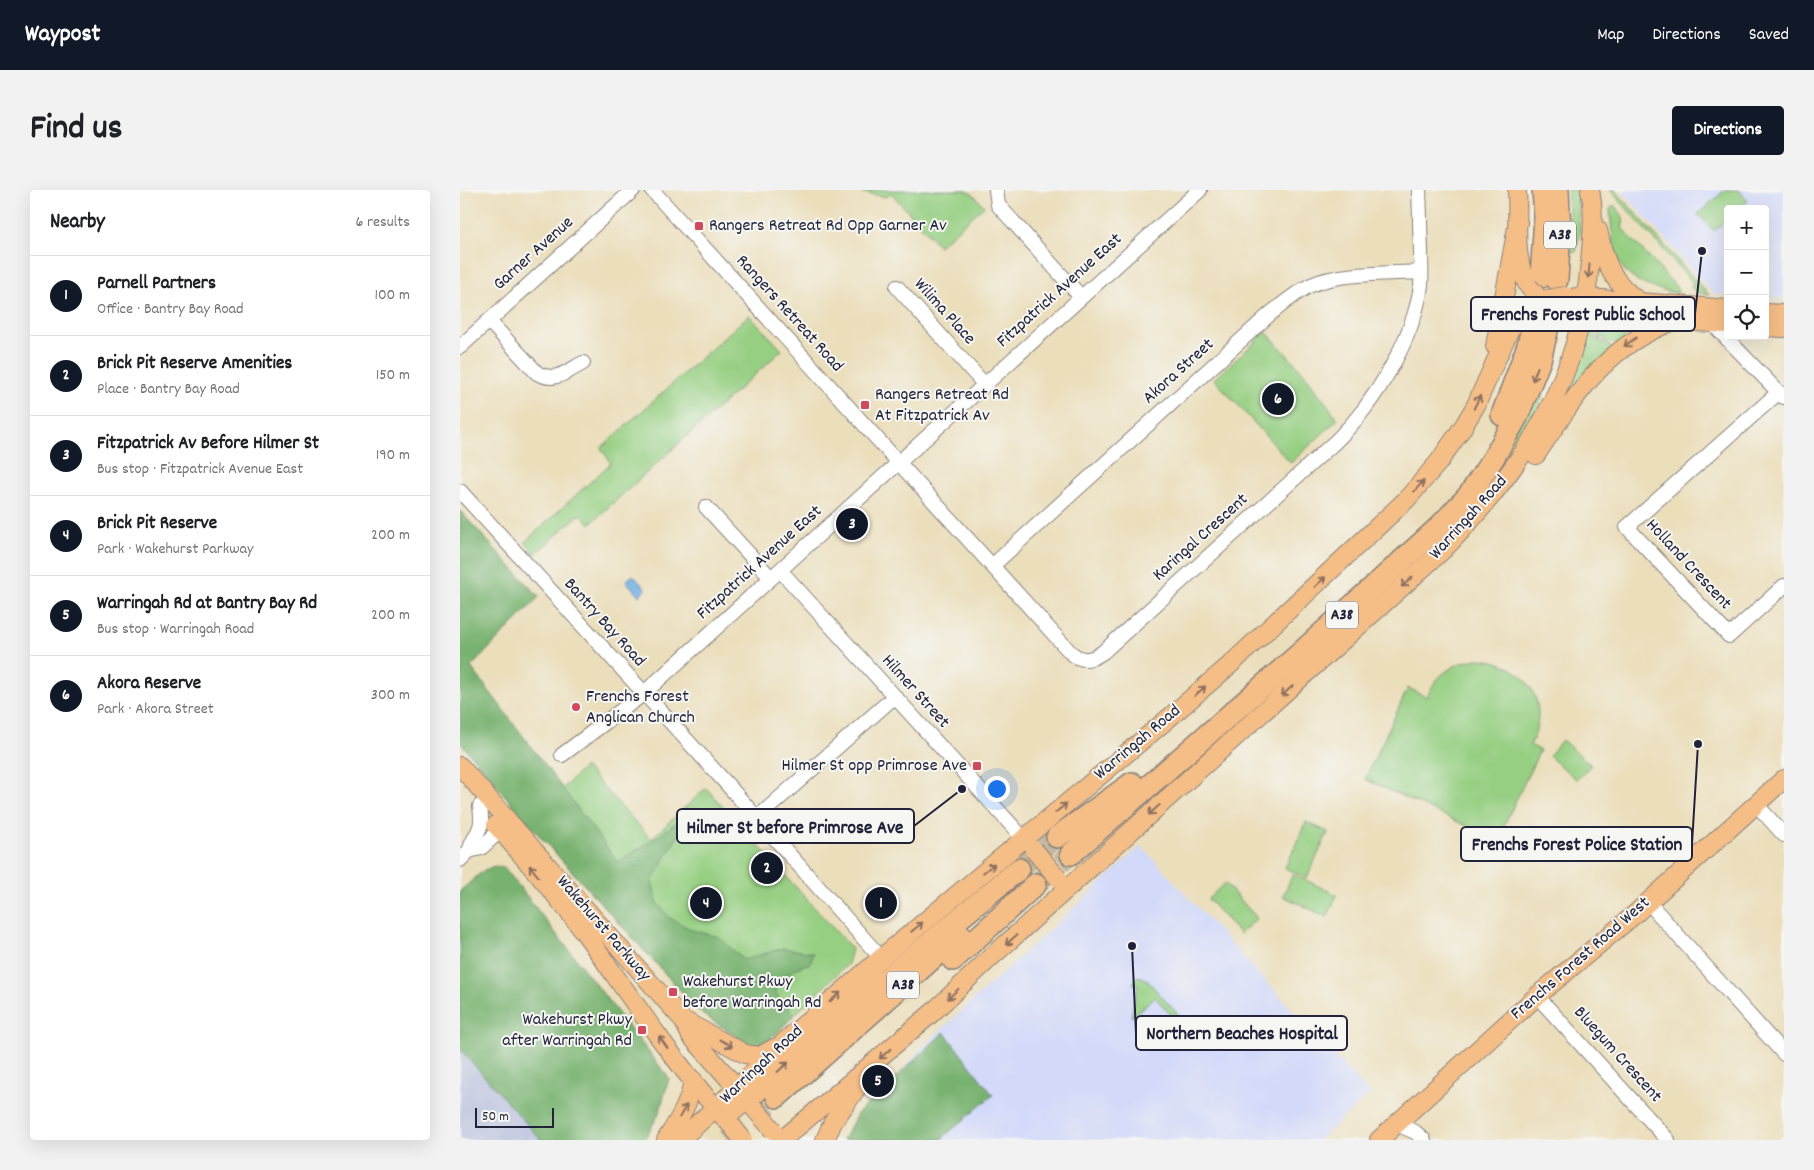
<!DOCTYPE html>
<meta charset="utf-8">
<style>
:root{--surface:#fff;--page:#f2f2f2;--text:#202124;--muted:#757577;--line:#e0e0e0;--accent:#111827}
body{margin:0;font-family:Dekko,sans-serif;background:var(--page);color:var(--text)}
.controls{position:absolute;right:15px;top:15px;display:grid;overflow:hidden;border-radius:5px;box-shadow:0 5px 20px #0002}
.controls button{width:45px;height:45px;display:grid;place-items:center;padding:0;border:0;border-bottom:1px solid var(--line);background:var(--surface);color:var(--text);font:25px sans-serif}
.scale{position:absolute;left:15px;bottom:12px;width:79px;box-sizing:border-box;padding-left:5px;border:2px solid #22223b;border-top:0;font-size:14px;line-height:18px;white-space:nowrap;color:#22223b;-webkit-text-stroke:4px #f6f6f2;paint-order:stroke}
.you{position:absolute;left:536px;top:598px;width:18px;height:18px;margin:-12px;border:4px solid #fff;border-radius:50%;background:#1a73e8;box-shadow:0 0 0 8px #1a73e833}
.badge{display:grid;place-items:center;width:32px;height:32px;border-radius:50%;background:var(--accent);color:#fff;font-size:16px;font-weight:700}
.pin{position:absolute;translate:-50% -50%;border:2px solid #fff;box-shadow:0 1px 5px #0006}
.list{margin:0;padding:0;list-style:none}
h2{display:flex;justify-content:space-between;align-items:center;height:65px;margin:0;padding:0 20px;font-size:21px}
h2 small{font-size:16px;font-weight:400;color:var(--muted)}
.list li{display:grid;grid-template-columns:32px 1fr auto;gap:15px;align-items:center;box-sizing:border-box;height:80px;padding:0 20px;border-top:1px solid var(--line)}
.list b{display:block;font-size:19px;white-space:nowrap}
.list p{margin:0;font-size:16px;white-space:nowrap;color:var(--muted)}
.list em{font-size:16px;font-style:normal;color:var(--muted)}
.icon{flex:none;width:28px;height:28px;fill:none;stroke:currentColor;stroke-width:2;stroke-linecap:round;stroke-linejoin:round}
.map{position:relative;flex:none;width:1324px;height:950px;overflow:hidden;border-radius:5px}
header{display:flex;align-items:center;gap:30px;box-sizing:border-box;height:70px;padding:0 25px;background:var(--accent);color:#fff}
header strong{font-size:24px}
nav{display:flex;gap:28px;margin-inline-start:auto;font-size:18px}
.intro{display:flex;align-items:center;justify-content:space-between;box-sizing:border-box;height:120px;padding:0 30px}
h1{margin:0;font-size:35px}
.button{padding:12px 22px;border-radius:5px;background:var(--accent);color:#fff;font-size:18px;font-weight:700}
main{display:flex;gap:30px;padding:0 30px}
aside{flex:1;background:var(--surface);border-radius:5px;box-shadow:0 5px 20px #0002}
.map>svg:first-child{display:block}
.built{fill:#d3d9f9}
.industrial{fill:#bcc3de}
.green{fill:#96cf82;stroke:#5c785e}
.forest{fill:#78b270;stroke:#4d6a56}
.water{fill:#70afe3;stroke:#49688f}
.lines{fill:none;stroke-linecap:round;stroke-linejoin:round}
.highway-tunnel{stroke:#c3b8a1;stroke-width:21;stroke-dasharray:21 11;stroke-linecap:butt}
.minor-casing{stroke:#86807b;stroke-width:16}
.major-casing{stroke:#86807b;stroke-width:20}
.highway-casing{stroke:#86807b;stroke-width:24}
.minor{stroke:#fff;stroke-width:14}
.major{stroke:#f6be87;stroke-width:18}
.highway{stroke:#f6be87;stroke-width:21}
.major-bridge-casing{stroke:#86807b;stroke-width:20;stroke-linecap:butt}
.major-bridge{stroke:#f6be87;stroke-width:18}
.oneway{stroke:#8c7061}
.poi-dot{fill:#d1495b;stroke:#f6f6f2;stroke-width:2}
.labels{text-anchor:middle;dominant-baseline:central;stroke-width:4;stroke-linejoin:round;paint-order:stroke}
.shield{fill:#f6f6f2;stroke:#626272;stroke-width:1}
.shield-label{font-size:16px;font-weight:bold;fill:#22223b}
.poi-label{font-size:18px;fill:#22223b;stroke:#f6f6f2;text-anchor:start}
.street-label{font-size:18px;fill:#22223b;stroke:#f6f6f2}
.leader{fill:none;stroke:#22223b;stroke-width:2}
.callout-dot{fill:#22223b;stroke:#f6f6f2;stroke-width:2}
.callout{fill:#f6f6f2;stroke:#22223b;stroke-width:2}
.callout-label{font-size:19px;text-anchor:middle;font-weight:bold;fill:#22223b}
</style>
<header>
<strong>Waypost</strong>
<nav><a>Map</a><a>Directions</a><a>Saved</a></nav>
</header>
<div class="intro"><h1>Find us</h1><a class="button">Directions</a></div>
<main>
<aside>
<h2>Nearby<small>6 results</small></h2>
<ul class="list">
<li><span class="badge">1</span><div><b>Parnell Partners</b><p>Office · Bantry Bay Road</p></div><em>100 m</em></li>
<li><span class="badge">2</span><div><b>Brick Pit Reserve Amenities</b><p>Place · Bantry Bay Road</p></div><em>150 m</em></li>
<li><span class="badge">3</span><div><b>Fitzpatrick Av Before Hilmer St</b><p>Bus stop · Fitzpatrick Avenue East</p></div><em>190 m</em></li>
<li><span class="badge">4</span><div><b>Brick Pit Reserve</b><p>Park · Wakehurst Parkway</p></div><em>200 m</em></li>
<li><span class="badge">5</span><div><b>Warringah Rd at Bantry Bay Rd</b><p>Bus stop · Warringah Road</p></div><em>200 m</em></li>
<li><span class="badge">6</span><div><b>Akora Reserve</b><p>Park · Akora Street</p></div><em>300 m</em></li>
</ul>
</aside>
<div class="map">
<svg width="1324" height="950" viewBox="0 0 1324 950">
<rect width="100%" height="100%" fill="#f6f6f2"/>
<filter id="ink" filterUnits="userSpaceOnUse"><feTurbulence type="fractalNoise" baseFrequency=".02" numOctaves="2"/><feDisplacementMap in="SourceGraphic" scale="10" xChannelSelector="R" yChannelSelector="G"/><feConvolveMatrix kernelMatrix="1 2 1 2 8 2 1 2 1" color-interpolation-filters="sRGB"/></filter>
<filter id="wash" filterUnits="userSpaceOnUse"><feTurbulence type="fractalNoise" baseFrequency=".0096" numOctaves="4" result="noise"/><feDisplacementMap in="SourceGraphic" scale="20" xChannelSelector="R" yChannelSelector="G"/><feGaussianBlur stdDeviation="1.12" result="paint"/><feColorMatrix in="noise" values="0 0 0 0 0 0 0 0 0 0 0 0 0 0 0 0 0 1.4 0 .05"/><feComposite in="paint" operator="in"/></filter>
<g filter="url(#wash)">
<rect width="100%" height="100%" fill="#ebdebb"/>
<path class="built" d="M1161,0H1324V109L1305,107V19H1268V105L1253,104Z
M681,656L910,904L859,950H448L414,912L463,856Z"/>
<path class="industrial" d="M0,859L81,950H0Z"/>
<path class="green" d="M387,0H505L513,4L524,16L479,56L431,3L427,7Z
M1107,0H1117L1120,42L1116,62H1109V21Z
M1150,0H1155L1249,105L1236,102L1231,97L1233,93Z
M1265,0H1279L1288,11L1279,19H1268V29L1254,41L1238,24Z
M1154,15C1161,24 1166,26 1162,38L1219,100L1217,103C1159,93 1154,75 1150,19Z
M289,125L322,160L130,334L120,324L75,364L65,352L151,273L141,258Z
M1142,139L1171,143L1160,154L1143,151L1146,148L1141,147L1140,149L1142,151L1136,147L1141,144L1140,141Z
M1133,141L1135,144L1134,149L1150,156L1153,160L1091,232L1114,185L1128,142Z
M806,142L842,181L878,229L831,273L754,189Z
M1088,169L1092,171C1084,217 1064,252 1035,288L1031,286Z
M1017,469C1064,470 1093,512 1070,555L1080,560L1037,650L905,589L948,498L967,507C976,484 994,473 1017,469Z
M1102,550L1131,575L1117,590L1089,566Z
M125,577L191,649L246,598L392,759L388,774L307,851L297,856L291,855L242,824L67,632Z
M846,632L868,642L847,688L825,678Z
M833,684L877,705L867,727L823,706Z
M765,693L797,728L780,744L748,709Z
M679,786L686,789L724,831L725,839L720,845H713L709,842L718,833L695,807L671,827L678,795L673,794L676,788Z"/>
<path class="forest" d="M0,321L79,407L11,477L158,672L199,646L231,621L249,643L218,646L192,691L197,713L210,728L232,740L259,747L284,770L323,758L353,763L351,773C333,778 326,784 315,799L318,807L335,824C324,835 308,857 291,855L242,824L67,632L0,552Z
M34,677H44L209,888L200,921L185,950H81L0,859V701L24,680Z
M484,842L533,905L480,950H383L397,924Z"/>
<path class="water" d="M173,385L186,399L179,406L166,391Z"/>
</g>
<g filter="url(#ink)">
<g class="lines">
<path class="highway-tunnel" d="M559,679L597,647
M576,694L611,664
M268,950L317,907"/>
<defs>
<path id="minor" d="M192,0L610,462C621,472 631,471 643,462L876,251C914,214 954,149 961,95C962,84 961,72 961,61C960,41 960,20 959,0
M536,0L538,15L621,107
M437,97L524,194
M29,131L77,183C95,193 106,182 123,173
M1251,132L1323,207
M0,157L173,0
M1319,202L1167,337L1269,446L1324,396
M0,301L265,592L421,768
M246,317L311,388
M532,376L810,124C823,114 836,102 851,95C880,82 929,84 961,82
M320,380L564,649
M102,565L183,504L740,0
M1296,614L1324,645
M297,628L434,507
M9,661C16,639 24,643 20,616
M0,670L9,661L21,658L46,635
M1188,712L1324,864
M1077,806L1208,950
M937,934L955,942L964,950"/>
<path id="major" d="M1057,0C1059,32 1052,69 1069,97
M1138,40C1145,73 1151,92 1180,112
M1116,107L1268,119
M1305,123L1324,124
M1112,124L1268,134
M1305,137L1324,138
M1035,156L1058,32
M1076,265C1115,207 1144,156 1214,131
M0,576L223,830L231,846L285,907
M36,635C66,670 97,705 124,742C171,807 216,877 272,936
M223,830L285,864L300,866L314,858
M265,929L287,910
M206,950C218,931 230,913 233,890
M220,950L277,898L325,851L421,768L703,533L771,474L946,310L978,273L1003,237L1016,215L1049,141L1057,129L1065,120
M322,950L472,823L528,770L984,359C1064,277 1121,189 1130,72C1132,48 1135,24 1130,0
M365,950L373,932L399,895
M919,950L1077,806L1175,724L1324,589"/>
<path id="highway" d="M1081,87L1085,27L1083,0
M1097,90L1100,41L1098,0
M1042,225L1067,158L1073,135
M597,647L672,593
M611,664L837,466L979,337L1009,305L1034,267L1057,227L1080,170L1088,137
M493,770L576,694
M317,907L500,744
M287,910L368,837L559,679"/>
</defs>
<use href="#minor" class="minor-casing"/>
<use href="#major" class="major-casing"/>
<use href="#highway" class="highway-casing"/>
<use href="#minor" class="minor"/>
<use href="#major" class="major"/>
<use href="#highway" class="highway"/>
<defs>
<path id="major-bridge" d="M1069,97L1081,110L1102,121
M1065,120L1081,110L1105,106
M574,660L598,688
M293,917L313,940
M272,936L283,950"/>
</defs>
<use href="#major-bridge" class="major-bridge-casing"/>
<use href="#major-bridge" class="major-bridge"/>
</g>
<defs><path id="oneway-shaft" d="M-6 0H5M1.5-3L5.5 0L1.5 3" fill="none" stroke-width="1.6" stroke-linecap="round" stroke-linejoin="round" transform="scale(1.25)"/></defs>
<g class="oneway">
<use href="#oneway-shaft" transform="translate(1129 81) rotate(95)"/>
<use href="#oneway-shaft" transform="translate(1170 152) rotate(144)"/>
<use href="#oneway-shaft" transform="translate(1075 184) rotate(110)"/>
<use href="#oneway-shaft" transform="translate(1017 212) rotate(-64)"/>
<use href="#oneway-shaft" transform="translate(959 296) rotate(-48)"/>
<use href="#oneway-shaft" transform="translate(860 392) rotate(-43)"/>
<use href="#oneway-shaft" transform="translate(947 392) rotate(138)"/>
<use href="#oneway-shaft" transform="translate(740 501) rotate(-41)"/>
<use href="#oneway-shaft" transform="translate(827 501) rotate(138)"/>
<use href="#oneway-shaft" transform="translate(601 618) rotate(-40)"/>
<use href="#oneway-shaft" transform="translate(694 620) rotate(138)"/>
<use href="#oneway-shaft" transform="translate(529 678) rotate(-39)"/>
<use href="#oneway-shaft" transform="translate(74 681) rotate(-129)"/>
<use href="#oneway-shaft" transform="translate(457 737) rotate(-40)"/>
<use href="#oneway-shaft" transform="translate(551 750) rotate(138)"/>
<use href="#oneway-shaft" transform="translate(493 804) rotate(137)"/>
<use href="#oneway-shaft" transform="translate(375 807) rotate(-41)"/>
<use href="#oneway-shaft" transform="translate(203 852) rotate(-126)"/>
<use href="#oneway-shaft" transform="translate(266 853) rotate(30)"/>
<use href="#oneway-shaft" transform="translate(425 864) rotate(139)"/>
<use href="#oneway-shaft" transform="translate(323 877) rotate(-42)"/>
<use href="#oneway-shaft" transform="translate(223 921) rotate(-60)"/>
</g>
</g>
<g class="poi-dot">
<rect x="234" y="31" width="10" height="10" rx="2.5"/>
<rect x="400" y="210" width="10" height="10" rx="2.5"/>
<circle cx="116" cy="517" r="5"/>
<rect x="512" y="571" width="10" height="10" rx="2.5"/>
<rect x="208" y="797" width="10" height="10" rx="2.5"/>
<rect x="177" y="835" width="10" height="10" rx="2.5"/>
</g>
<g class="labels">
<g class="shield">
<rect x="1084" y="31.5" width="32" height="27" rx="4"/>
<rect x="866" y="411.5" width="32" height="27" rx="4"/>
<rect x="427" y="781.5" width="32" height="27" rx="4"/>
</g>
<g class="shield-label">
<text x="1100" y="45">A38</text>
<text x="882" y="425">A38</text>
<text x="443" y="795">A38</text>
</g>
<g class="poi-label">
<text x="249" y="36">Rangers Retreat Rd Opp Garner Av</text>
<text x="415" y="205">Rangers Retreat Rd<tspan x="415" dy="21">At Fitzpatrick Av</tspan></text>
<text x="126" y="507">Frenchs Forest<tspan x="126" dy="21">Anglican Church</tspan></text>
<text x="507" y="576" text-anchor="end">Hilmer St opp Primrose Ave</text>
<text x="223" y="792">Wakehurst Pkwy<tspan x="223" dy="21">before Warringah Rd</tspan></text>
<text x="172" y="830" text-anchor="end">Wakehurst Pkwy<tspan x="172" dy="21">after Warringah Rd</tspan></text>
</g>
<g class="street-label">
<text transform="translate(74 64) rotate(-42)">Garner Avenue</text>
<text transform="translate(600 101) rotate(-42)">Fitzpatrick Avenue East</text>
<text transform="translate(484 122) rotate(48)">Wilima Place</text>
<text transform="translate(329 124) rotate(48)">Rangers Retreat Road</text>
<text transform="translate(719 182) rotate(-42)">Akora Street</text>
<text transform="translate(1009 328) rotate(-48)">Warringah Road</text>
<text transform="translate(741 348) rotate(-42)">Karingal Crescent</text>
<text transform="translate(300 373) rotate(-42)">Fitzpatrick Avenue East</text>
<text transform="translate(1228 375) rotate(47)">Holland Crescent</text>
<text transform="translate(144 433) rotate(48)">Bantry Bay Road</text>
<text transform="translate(455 502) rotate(48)">Hilmer Street</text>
<text transform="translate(678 553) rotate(-40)">Warringah Road</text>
<text transform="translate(143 739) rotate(49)">Wakehurst Parkway</text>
<text transform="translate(1121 769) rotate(-41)">Frenchs Forest Road West</text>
<text transform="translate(1157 865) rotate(48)">Bluegum Crescent</text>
<text transform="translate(302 875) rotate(-43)">Warringah Road</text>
</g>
</g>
<path class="leader" d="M1242 61L1235 124M502 599L454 636M1238 554L1232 654M672 756L676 843"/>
<g class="callout-dot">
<circle cx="1242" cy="61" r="5"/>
<circle cx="502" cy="599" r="5"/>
<circle cx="1238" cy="554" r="5"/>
<circle cx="672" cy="756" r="5"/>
</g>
<g class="callout">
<rect x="1011" y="107" width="224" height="34" rx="5"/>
<rect x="217" y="619" width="237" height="34" rx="5"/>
<rect x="1001" y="637" width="231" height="34" rx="5"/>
<rect x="676" y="826" width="211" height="34" rx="5"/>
</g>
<g class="callout-label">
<text x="1123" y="130">Frenchs Forest Public School</text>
<text x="335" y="643">Hilmer St before Primrose Ave</text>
<text x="1117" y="660">Frenchs Forest Police Station</text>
<text x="782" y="849">Northern Beaches Hospital</text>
</g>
</svg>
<div class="controls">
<button>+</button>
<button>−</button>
<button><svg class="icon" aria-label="locate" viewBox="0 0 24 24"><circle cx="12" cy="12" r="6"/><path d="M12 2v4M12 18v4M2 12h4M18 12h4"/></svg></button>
</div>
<div class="scale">50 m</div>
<div class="you"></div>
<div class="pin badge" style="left:421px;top:713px">1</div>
<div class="pin badge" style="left:307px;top:678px">2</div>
<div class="pin badge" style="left:392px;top:334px">3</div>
<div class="pin badge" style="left:246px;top:713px">4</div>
<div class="pin badge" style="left:418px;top:891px">5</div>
<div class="pin badge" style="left:818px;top:209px">6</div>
</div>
</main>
